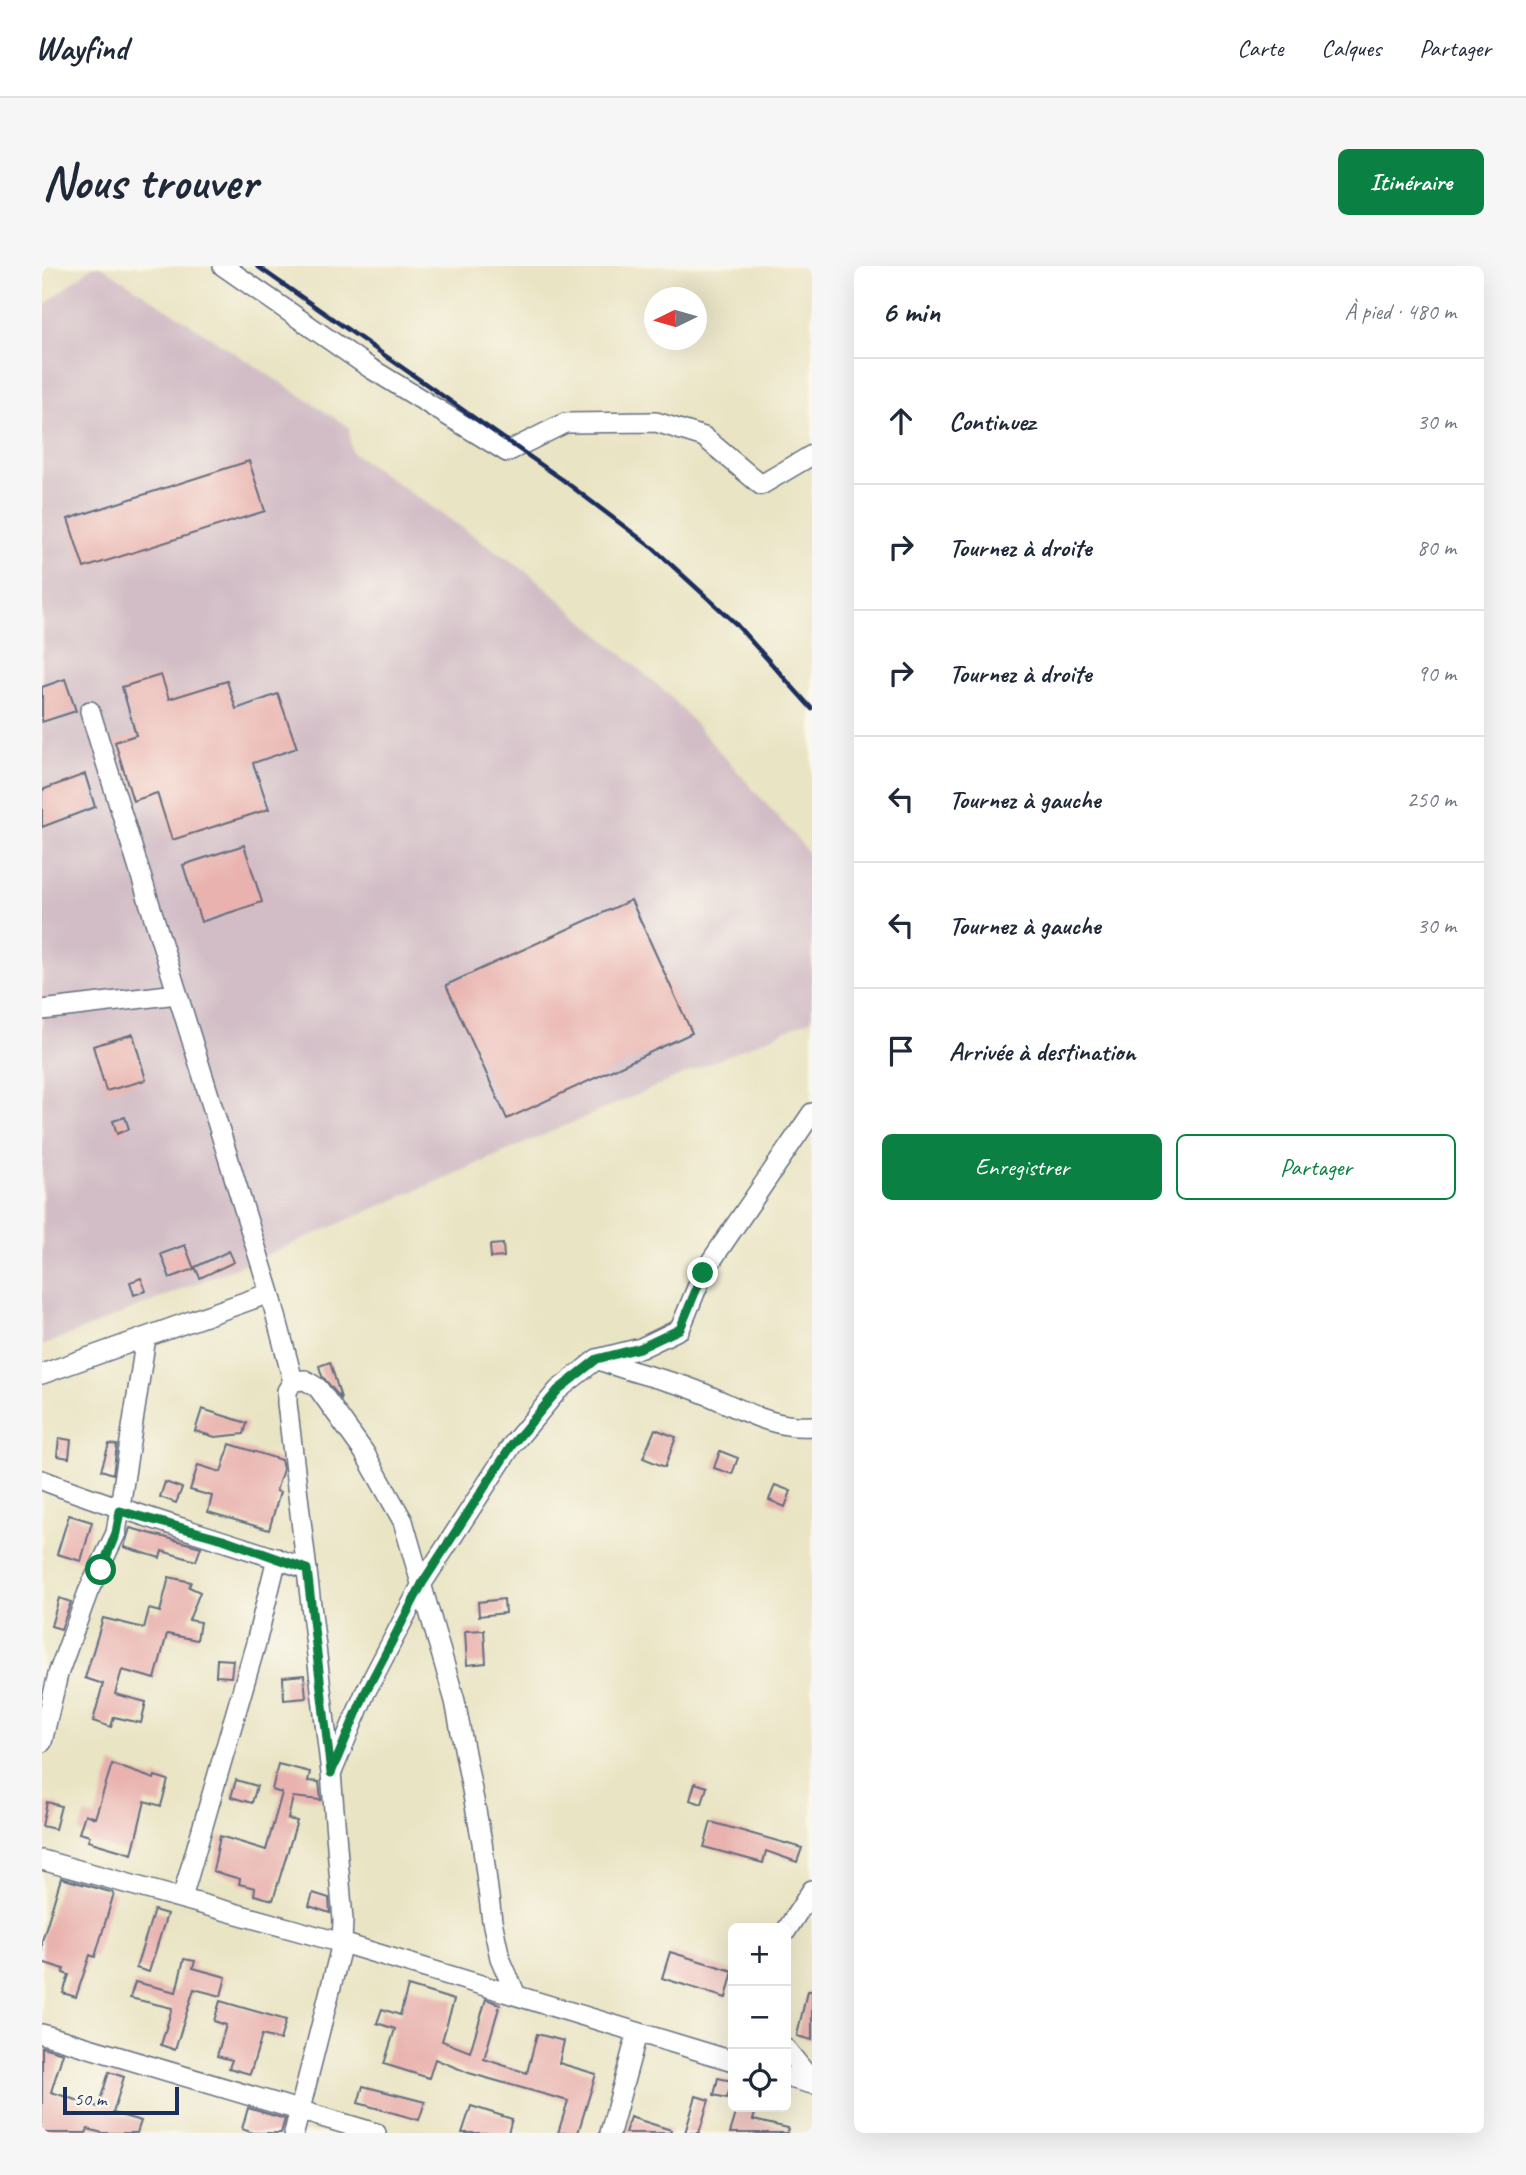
<!DOCTYPE html>
<html lang="fr">
<meta charset="utf-8">
<style>
:root{--surface:#fff;--page:#f6f6f7;--text:#1f2937;--muted:#747a83;--line:#e0e1e3;--accent:#0b8043}
body{margin:0;font-family:Caveat,sans-serif;background:var(--page);color:var(--text)}
.controls{position:absolute;right:21px;bottom:21px;display:grid;overflow:hidden;border-radius:10px;box-shadow:0 7px 28px #0002}
.controls button{width:63px;height:63px;display:grid;place-items:center;padding:0;border:0;border-bottom:2px solid var(--line);background:var(--surface);color:var(--text);font:35px sans-serif}
.compass{position:absolute;left:602px;top:21px;width:63px;height:63px;border-radius:50%;background:var(--surface);box-shadow:0 7px 28px #0002;rotate:265deg}
.scale{position:absolute;left:21px;bottom:18px;width:116px;box-sizing:border-box;padding-left:7px;border:4px solid #1b2f5e;border-top:0;font-size:19px;line-height:24px;white-space:nowrap;color:#1b2f5e;-webkit-text-stroke:5px #fbf7ec;paint-order:stroke}
.stop{position:absolute;width:21px;height:21px;margin:-16px;border:5px solid #0b8043;border-radius:50%;background:#fff}
.stop.end{background:#0b8043;border-color:#fff;box-shadow:0 2px 7px #0008}
.list{margin:0;padding:0;list-style:none}
h2{display:flex;justify-content:space-between;align-items:center;height:91px;margin:0;padding:0 28px;font-size:30px}
h2 small{font-size:23px;font-weight:400;color:var(--muted)}
.list li{display:grid;grid-template-columns:46px 1fr auto;gap:21px;align-items:center;box-sizing:border-box;height:126px;padding:0 28px;border-top:2px solid var(--line)}
.list b{display:block;font-size:26px;white-space:nowrap}
.list em{font-size:23px;font-style:normal;color:var(--muted)}
.actions{display:flex;gap:14px;padding:21px 28px}
.actions a{flex:1;padding:16px 0;border:2px solid var(--accent);border-radius:10px;text-align:center;font-size:24px;color:var(--accent)}
.actions .main{background:var(--accent);color:#fff}
.icon{flex:none;width:38px;height:38px;fill:none;stroke:currentColor;stroke-width:2;stroke-linecap:round;stroke-linejoin:round}
.map{position:relative;flex:none;width:770px;height:1867px;overflow:hidden;border-radius:10px}
header{display:flex;align-items:center;gap:42px;box-sizing:border-box;height:98px;padding:0 35px;background:var(--surface);border-bottom:2px solid var(--line)}
header strong{font-size:33px}
nav{display:flex;gap:38px;margin-inline-start:auto;font-size:24px}
.intro{display:flex;align-items:center;justify-content:space-between;box-sizing:border-box;height:168px;padding:0 42px}
h1{margin:0;font-size:49px}
.button{padding:18px 32px;border-radius:10px;background:var(--accent);color:#fff;font-size:24px;font-weight:700}
main{display:flex;gap:42px;padding:0 42px}
aside{flex:1;background:var(--surface);border-radius:10px;box-shadow:0 7px 28px #0002}
.map>svg:first-child{display:block}
.industrial{fill:#d2bdc6}
.building{fill:#e9b2af}
.lines{fill:none;stroke-linecap:round;stroke-linejoin:round}
.minor-casing{stroke:#636e81;stroke-width:22}
.minor{stroke:#fff;stroke-width:19}
.rail{stroke:#1b2f5e;stroke-width:4.5}
.route{stroke:#0b8043;stroke-width:9}
</style>
<header>
<strong>Wayfind</strong>
<nav><a>Carte</a><a>Calques</a><a>Partager</a></nav>
</header>
<div class="intro"><h1>Nous trouver</h1><a class="button">Itinéraire</a></div>
<main>
<div class="map">
<svg width="770" height="1867" viewBox="0 0 770 1867">
<rect width="100%" height="100%" fill="#fbf7ec"/>
<filter id="ink" filterUnits="userSpaceOnUse"><feTurbulence type="fractalNoise" baseFrequency=".0143" numOctaves="2"/><feDisplacementMap in="SourceGraphic" scale="14" xChannelSelector="R" yChannelSelector="G"/><feConvolveMatrix kernelMatrix="1 2 1 2 8 2 1 2 1" color-interpolation-filters="sRGB"/></filter>
<filter id="wash" filterUnits="userSpaceOnUse"><feTurbulence type="fractalNoise" baseFrequency=".00686" numOctaves="4" result="noise"/><feDisplacementMap in="SourceGraphic" scale="28" xChannelSelector="R" yChannelSelector="G"/><feGaussianBlur stdDeviation="1.57" result="paint"/><feColorMatrix in="noise" values="0 0 0 0 0 0 0 0 0 0 0 0 0 0 0 0 0 1.4 0 .05"/><feComposite in="paint" operator="in"/></filter>
<g filter="url(#wash)">
<rect width="100%" height="100%" fill="#e9e4c3"/>
<path class="industrial" d="M51,0H59L307,161L309,186L488,308L630,432L759,577L770,594V753L227,988L0,1080V41Z"/>
<g id="blocks">
<path class="building" d="M207,195L223,245L42,302L26,253Z
M119,409L127,433L185,415L194,443L236,428L255,482L211,497L227,543L130,574L115,527L91,535L73,476L94,469L80,421Z
M23,413L34,445L0,456V421Z
M43,508L53,541L0,561V524Z
M202,579L220,636L159,656L141,599Z
M589,634L650,767L465,853L404,719Z
M91,768L104,814L64,825L51,780Z
M83,851L87,863L75,868L71,855Z
M461,978L462,991L449,992L448,979Z
M143,979L152,1003L128,1012L119,988Z
M187,985L192,996L158,1012L153,1001Z
M99,1012L104,1025L92,1029L88,1016Z
M288,1096L299,1132V1133L280,1110L277,1100Z
M160,1143L205,1157L202,1168L173,1171L153,1165Z
M613,1163L634,1171L623,1201L601,1192Z
M17,1172L29,1174L27,1192L15,1190Z
M67,1178L75,1179L71,1208L59,1204Z
M188,1178L239,1194L241,1203L234,1225L238,1226L227,1264L166,1246L170,1230L148,1224L156,1199L179,1206Z
M678,1185L696,1192L690,1208L672,1202Z
M123,1216L140,1222L134,1237L118,1231Z
M733,1219L749,1225L743,1241L727,1234Z
M27,1249L50,1256L39,1295L15,1288Z
M88,1262L159,1281L154,1295L120,1285L118,1292L82,1281Z
M127,1311L149,1316L147,1321L158,1326L147,1354L158,1356L155,1374L125,1368L113,1413L80,1404L73,1428L104,1436L99,1457L72,1451L69,1461L51,1455L61,1418L43,1412L61,1352L102,1362L107,1343L118,1346Z
M17,1332L29,1336L19,1363L9,1360Z
M462,1333L463,1347L437,1350L436,1336Z
M442,1364L444,1397L425,1399L423,1365Z
M175,1393L191,1394L189,1411L174,1410Z
M262,1409L264,1432L242,1434L241,1411Z
M70,1498L112,1513L113,1510L126,1514L119,1540L103,1535L90,1588L46,1575L48,1570L37,1567L43,1548L53,1552Z
M236,1498L268,1506L266,1515L277,1516L279,1534L251,1531L246,1553L255,1555L231,1634L212,1629L213,1622L197,1618L198,1613L171,1605L178,1570L224,1584L240,1527L230,1524Z
M194,1514L215,1520L210,1537L189,1531Z
M653,1517L665,1521L660,1538L648,1534Z
M5,1536L19,1540L13,1563L0,1560Z
M669,1556L760,1582L755,1596L724,1585L721,1597L662,1581Z
M19,1612L72,1627L53,1691L48,1689L34,1731L21,1727L27,1709L21,1707L22,1703L0,1696V1675Z
M271,1627L287,1632L288,1647L267,1640Z
M112,1644L125,1648L107,1706L94,1702Z
M628,1686L691,1705L684,1732L620,1712Z
M142,1693L153,1695L151,1702L184,1711L179,1730L152,1723L133,1784L119,1779L130,1742L88,1732L93,1716L134,1726Z
M366,1720L412,1734L400,1775L428,1786L444,1733L458,1738L442,1793L485,1807L495,1768L522,1775L517,1797L554,1808L536,1867H516L526,1835L427,1807L393,1793L387,1812L342,1798L353,1763L335,1757L340,1743L358,1749Z
M765,1725H770V1774L755,1770Z
M178,1735L244,1754L238,1774L220,1769L208,1808L187,1802L190,1794L175,1790L184,1759L172,1755Z
M0,1781L21,1787L9,1826L56,1841L67,1806L82,1811L71,1847L99,1855L95,1867H60L46,1863L44,1867H0Z
M676,1812L690,1815L685,1832L672,1829Z
M321,1820L383,1836L377,1854L316,1837Z
M654,1830L667,1834L657,1867H643Z
M429,1840L470,1853L466,1867H420Z
M696,1841H715L711,1854L746,1862L745,1867H688Z
M206,1842L243,1853L239,1867H211L200,1863Z
M588,1851L629,1864L628,1867H583Z"/>
</g>
</g>
<g filter="url(#ink)">
<use href="#blocks" fill-opacity="0" stroke="#636e81" stroke-width="2"/>
<g class="lines">
<defs>
<path id="minor" d="M181,0L328,102L465,186L523,157L614,156L662,171L719,219L770,189
M48,445L228,1027L251,1115L245,1125V1137L289,1507L301,1654L300,1677L252,1867
M0,744L135,728
M555,1093C584,1105 613,1111 642,1120C686,1134 724,1164 770,1160
M0,1108L228,1027
M251,1115L263,1114L276,1122L322,1186L361,1255L413,1435L440,1576L450,1655L458,1692L474,1729
M0,1214C87,1248 177,1272 265,1303
M0,1476L16,1408L46,1326L74,1267L104,1071
M290,1506L323,1427L381,1316L470,1179L516,1124L555,1093L599,1082L638,1063L661,1007L770,847
M0,1594L300,1677L691,1795
M140,1632L214,1377L235,1292
M744,1665L770,1624
M0,1768L334,1867
M744,1783L770,1815
M744,1811L770,1818
M568,1867L595,1768"/>
</defs>
<use href="#minor" class="minor-casing"/>
<use href="#minor" class="minor"/>
<path class="rail" d="M215,0L521,214L612,283L693,357L770,443"/>
</g>
</g>
<g class="lines" filter="url(#ink)">
<path class="route" d="M59,1304L74,1267L78,1245L181,1273L265,1303L289,1507L323,1427L381,1316L470,1179L516,1124L555,1093L598,1082L638,1063L661,1007"/>
</g>
</svg>
<div class="controls">
<button>+</button>
<button>−</button>
<button><svg class="icon" aria-label="locate" viewBox="0 0 24 24"><circle cx="12" cy="12" r="6"/><path d="M12 2v4M12 18v4M2 12h4M18 12h4"/></svg></button>
</div>
<svg class="compass" viewBox="-18 -18 36 36"><path d="M0-13l5 13h-10z" fill="#e53935"/><path d="M0 13l5-13h-10z" fill="#747a83"/></svg>
<div class="scale">50 m</div>
<div class="stop" style="left:59px;top:1304px"></div>
<div class="stop end" style="left:661px;top:1007px"></div>
</div>
<aside>
<h2>6 min<small>À pied · 480 m</small></h2>
<ul class="list">
<li><svg class="icon" aria-label="ahead" viewBox="0 0 24 24"><path d="M12 20V5M6 11l6-6 6 6"/></svg><div><b>Continuez</b></div><em>30 m</em></li>
<li><svg class="icon" aria-label="right" viewBox="0 0 24 24"><path d="M7 20v-9h11M14 6l5 5-5 5"/></svg><div><b>Tournez à droite</b></div><em>80 m</em></li>
<li><svg class="icon" aria-label="right" viewBox="0 0 24 24"><path d="M7 20v-9h11M14 6l5 5-5 5"/></svg><div><b>Tournez à droite</b></div><em>90 m</em></li>
<li><svg class="icon" aria-label="left" viewBox="0 0 24 24"><path d="M17 20v-9H6M10 6l-5 5 5 5"/></svg><div><b>Tournez à gauche</b></div><em>250 m</em></li>
<li><svg class="icon" aria-label="left" viewBox="0 0 24 24"><path d="M17 20v-9H6M10 6l-5 5 5 5"/></svg><div><b>Tournez à gauche</b></div><em>30 m</em></li>
<li><svg class="icon" aria-label="arrive" viewBox="0 0 24 24"><path d="M6 21V4h12l-3 4 3 4H6"/></svg><div><b>Arrivée à destination</b></div></li>
</ul>
<div class="actions"><a class="main">Enregistrer</a><a>Partager</a></div>
</aside>
</main>
